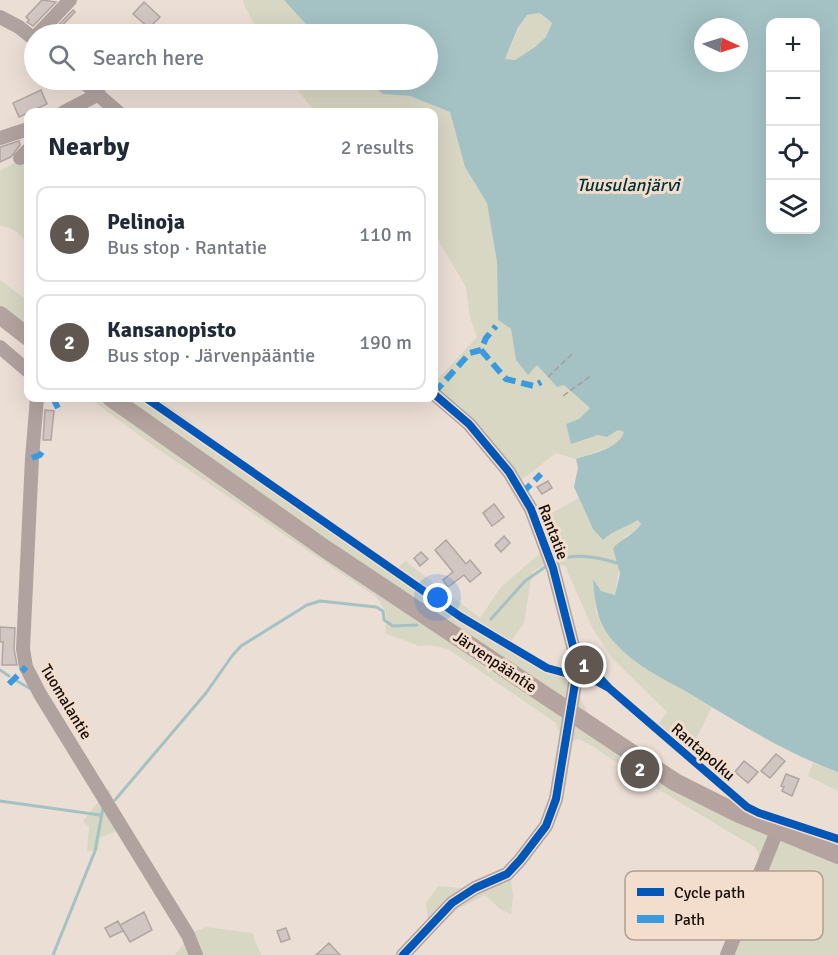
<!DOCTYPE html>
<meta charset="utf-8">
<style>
:root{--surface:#fff;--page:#f2f2f3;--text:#1f2937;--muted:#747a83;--line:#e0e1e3;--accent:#605750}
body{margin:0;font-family:Signika,sans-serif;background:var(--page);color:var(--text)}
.controls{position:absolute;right:18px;top:18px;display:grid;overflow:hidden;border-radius:12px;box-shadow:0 6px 24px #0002}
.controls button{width:54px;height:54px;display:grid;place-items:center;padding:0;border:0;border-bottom:2px solid var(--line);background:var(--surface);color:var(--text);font:30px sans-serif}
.compass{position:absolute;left:694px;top:18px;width:54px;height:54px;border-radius:50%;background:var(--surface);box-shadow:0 6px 24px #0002;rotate:94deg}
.you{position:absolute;left:438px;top:598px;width:21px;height:21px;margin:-15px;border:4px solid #fff;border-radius:50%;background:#1a73e8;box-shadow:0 0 0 9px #1a73e833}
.badge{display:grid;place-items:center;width:39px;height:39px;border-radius:50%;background:var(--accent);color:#fff;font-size:20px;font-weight:700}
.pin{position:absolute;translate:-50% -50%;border:3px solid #fff;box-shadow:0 2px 6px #0006}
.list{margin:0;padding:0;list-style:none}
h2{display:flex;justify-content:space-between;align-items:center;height:78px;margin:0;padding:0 24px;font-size:26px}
h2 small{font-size:20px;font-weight:400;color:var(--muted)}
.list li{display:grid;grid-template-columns:39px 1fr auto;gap:18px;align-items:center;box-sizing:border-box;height:96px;margin:0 12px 12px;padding:0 12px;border:2px solid var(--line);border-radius:12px}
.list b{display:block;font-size:22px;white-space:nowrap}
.list p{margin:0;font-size:20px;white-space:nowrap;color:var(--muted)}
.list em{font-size:20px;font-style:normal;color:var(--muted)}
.icon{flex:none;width:33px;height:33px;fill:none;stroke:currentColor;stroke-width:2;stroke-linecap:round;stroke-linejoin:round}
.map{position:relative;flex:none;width:838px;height:955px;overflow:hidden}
.search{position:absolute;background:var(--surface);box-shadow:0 6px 24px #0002;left:24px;top:24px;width:414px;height:66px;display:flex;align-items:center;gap:15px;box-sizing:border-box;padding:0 21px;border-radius:33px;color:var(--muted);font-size:22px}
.panel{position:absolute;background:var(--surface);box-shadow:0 6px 24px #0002;left:24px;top:108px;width:414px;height:294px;border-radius:12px}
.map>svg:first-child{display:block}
.green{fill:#d8d7c4}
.water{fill:#a4c2c4;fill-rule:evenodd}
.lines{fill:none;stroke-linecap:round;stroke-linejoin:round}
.stream{stroke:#a4c2c4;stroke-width:3}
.building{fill:#d2c6c2;stroke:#b0a5a0;stroke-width:1.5}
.path{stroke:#a99d9a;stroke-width:1.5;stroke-dasharray:6 3;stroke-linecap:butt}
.minor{stroke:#b0a29f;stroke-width:14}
.major{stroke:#b4a39e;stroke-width:18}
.quiet{stroke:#3b9add;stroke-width:6;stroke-dasharray:12 6;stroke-linecap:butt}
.cycleway-casing{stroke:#f3ddcd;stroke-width:11}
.cycleway{stroke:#0057b8;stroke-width:8}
.labels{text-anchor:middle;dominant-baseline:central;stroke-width:6;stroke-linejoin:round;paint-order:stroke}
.street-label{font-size:16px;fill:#150e09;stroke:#f3ddcd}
.water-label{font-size:18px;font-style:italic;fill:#003136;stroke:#f3ddcd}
.key{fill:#f3ddcd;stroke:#b09f92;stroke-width:1.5}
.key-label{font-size:16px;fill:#150e09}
</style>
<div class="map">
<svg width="838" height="955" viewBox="0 0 838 955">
<rect width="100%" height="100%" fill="#ebded5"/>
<path class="green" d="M243,0H284L315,34H260L245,7Z
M540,13L552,23L546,37L535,47L515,60L505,59C513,44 517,29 527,15Z
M290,80H366L383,94L410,96L450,112L465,167L487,203L497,262L498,320L511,329L516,360L537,365L557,387L564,385L590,408L579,419L598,435L607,437L618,430L624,432L623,437L617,444L576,459L556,453L520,481L442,394L434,387V383L477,337L470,318L466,287L434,233V112H315Z
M28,155V205L27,207L28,210V239L25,241C18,231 11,227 0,226V171Z
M0,280L28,301V346L0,324Z
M89,398H158L396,570L405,561L480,618L501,587L545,549L532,524L579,498L593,529C611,530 623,529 639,520L641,524L638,529L623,538L615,595L601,591L594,581L596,613L614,642L637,663L712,707L686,759L654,730L667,712L612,658L593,629L565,566L547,563L532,572L524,623L510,642L563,671L582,675L580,697L589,715L638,748L728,803L735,801L755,810L790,820L838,844V955H720L759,856L756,848L636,776L591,745L578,739L573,741L559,733L556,723L448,649L430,645L419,646L385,633C388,615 387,610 375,596L159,450Z
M813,763L838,772V791L808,776Z
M109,788L115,806L127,826L100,838L98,851H87L89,827L83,821Z
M493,874L511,880L513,896L511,914L500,909L485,895L459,908L438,927L428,920L426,903L438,886L461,888Z
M206,927L252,933L261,955H175L192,933Z"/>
<path class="water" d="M284,0H838V772C785,753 735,721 687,692C662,678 634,665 615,643C597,624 595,604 593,579L601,591L615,595L620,574L613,548C620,540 636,533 641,524L638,520C625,528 615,529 603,540L593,529L574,487L578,468L576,459C590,454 619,449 624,432L618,430L607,437L598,435L571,444L566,424L579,419L590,408L564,385L557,387L537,365L528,375L516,360L511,329L498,320L497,262L487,203L465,167L450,112L410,96L383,94L366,80H428V34H315ZM540,13L552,23L546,37L535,47L515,60L505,59L518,28L527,15ZM770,22H816V230H770ZM703,27H739V63H703Z"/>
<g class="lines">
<path class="stream" d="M554,562C574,552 597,557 617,563
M491,619L525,581L548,565
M0,670L9,676
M17,681L31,689
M115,800L206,693L232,656L241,646L307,605L320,601L376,607L383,611L384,620L393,626L417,625
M0,801L100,815
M53,955L95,851L103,808"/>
</g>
<path class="building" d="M42,0L56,2L33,26L27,22L29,20L26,17Z
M144,2L160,17L149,28L133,14Z
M73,10L75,12L54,34H50Z
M41,90L47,104L19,117L13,103Z
M19,141L20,145L11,157L0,162V147Z
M45,410L54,411L51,440H43Z
M548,481L552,488L542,494L537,487Z
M494,504L504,517L492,526L483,513Z
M504,536L510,543L501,552L495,545Z
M446,540L466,564L470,560L481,573L470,582L464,575L448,587L443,580L453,572L435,550Z
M421,552L428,559L420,566L414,558Z
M0,627L15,628L14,649L17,665H2L3,642H0Z
M776,754L785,761L770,778L761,771Z
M744,761L758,772L748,783L735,772Z
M786,774L799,779L792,796L782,791L784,787L781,786Z
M144,912L152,930L130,942L120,925Z
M118,921L123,931L110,937L105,928Z
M286,928L290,939L281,942L277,931Z
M329,943L340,955H316Z"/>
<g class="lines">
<path class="path" d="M548,377L572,354
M563,396L592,375"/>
<path class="minor" d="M0,17L19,27L34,39
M38,34L70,0
M81,80L118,112
M64,112L99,94
M0,138L28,129
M20,158L28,150
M0,347L28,371
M37,398L32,458L23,649L26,667L40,694L188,935L196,955
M403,955L452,903L475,888L507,874L520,860L546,826L556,799L576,677L574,650L553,568L531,509L509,472L469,424L434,394
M727,955L777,831"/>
<path class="major" d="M0,315L28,337
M111,398L324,548L675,782L739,814L838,855"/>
<path class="quiet" d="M481,350L506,379L534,386L541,382
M434,393L470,353L481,350L486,338L496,326
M53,398L58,408
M32,458L40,455L45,447
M522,493L541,474
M9,684L26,667"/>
<defs>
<path id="cycleway" d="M146,398L461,617L547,668L598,682L609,688
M574,650L609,688L747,807L759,813L838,839
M403,955L452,903L475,888L507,874L520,860L546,826L556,799L576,677L574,650L553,568L531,509L509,472L469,424L434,394"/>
</defs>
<use href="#cycleway" class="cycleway-casing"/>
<use href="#cycleway" class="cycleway"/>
</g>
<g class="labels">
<g class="street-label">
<text transform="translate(553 532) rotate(69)">Rantatie</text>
<text transform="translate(495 662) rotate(34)">Järvenpääntie</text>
<text transform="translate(66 702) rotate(59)">Tuomalantie</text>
<text transform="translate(703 752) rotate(41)">Rantapolku</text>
</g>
<g class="water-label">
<text x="628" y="185">Tuusulanjärvi</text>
</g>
</g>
<rect x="625" y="871" width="198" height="69" rx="9" class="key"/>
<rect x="637" y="888" width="27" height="8" fill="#0057b8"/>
<rect x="637" y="915" width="27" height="8" fill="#3b9add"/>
<g class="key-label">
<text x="674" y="898">Cycle path</text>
<text x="674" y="925">Path</text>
</g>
</svg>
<div class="controls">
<button>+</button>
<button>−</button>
<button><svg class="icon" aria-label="locate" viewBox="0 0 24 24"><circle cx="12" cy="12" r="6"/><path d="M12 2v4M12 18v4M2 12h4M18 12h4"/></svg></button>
<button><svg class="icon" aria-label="layers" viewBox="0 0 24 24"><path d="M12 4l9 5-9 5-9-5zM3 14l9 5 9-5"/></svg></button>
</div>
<svg class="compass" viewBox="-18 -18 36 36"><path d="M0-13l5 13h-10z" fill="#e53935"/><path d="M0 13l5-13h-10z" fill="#747a83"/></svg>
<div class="you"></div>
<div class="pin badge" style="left:584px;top:665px">1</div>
<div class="pin badge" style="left:640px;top:769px">2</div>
<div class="search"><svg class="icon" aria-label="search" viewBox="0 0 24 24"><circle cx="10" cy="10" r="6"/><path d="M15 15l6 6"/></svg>Search here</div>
<section class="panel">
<h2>Nearby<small>2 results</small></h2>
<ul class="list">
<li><span class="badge">1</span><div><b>Pelinoja</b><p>Bus stop · Rantatie</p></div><em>110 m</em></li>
<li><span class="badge">2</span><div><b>Kansanopisto</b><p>Bus stop · Järvenpääntie</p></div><em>190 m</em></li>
</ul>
</section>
</div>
